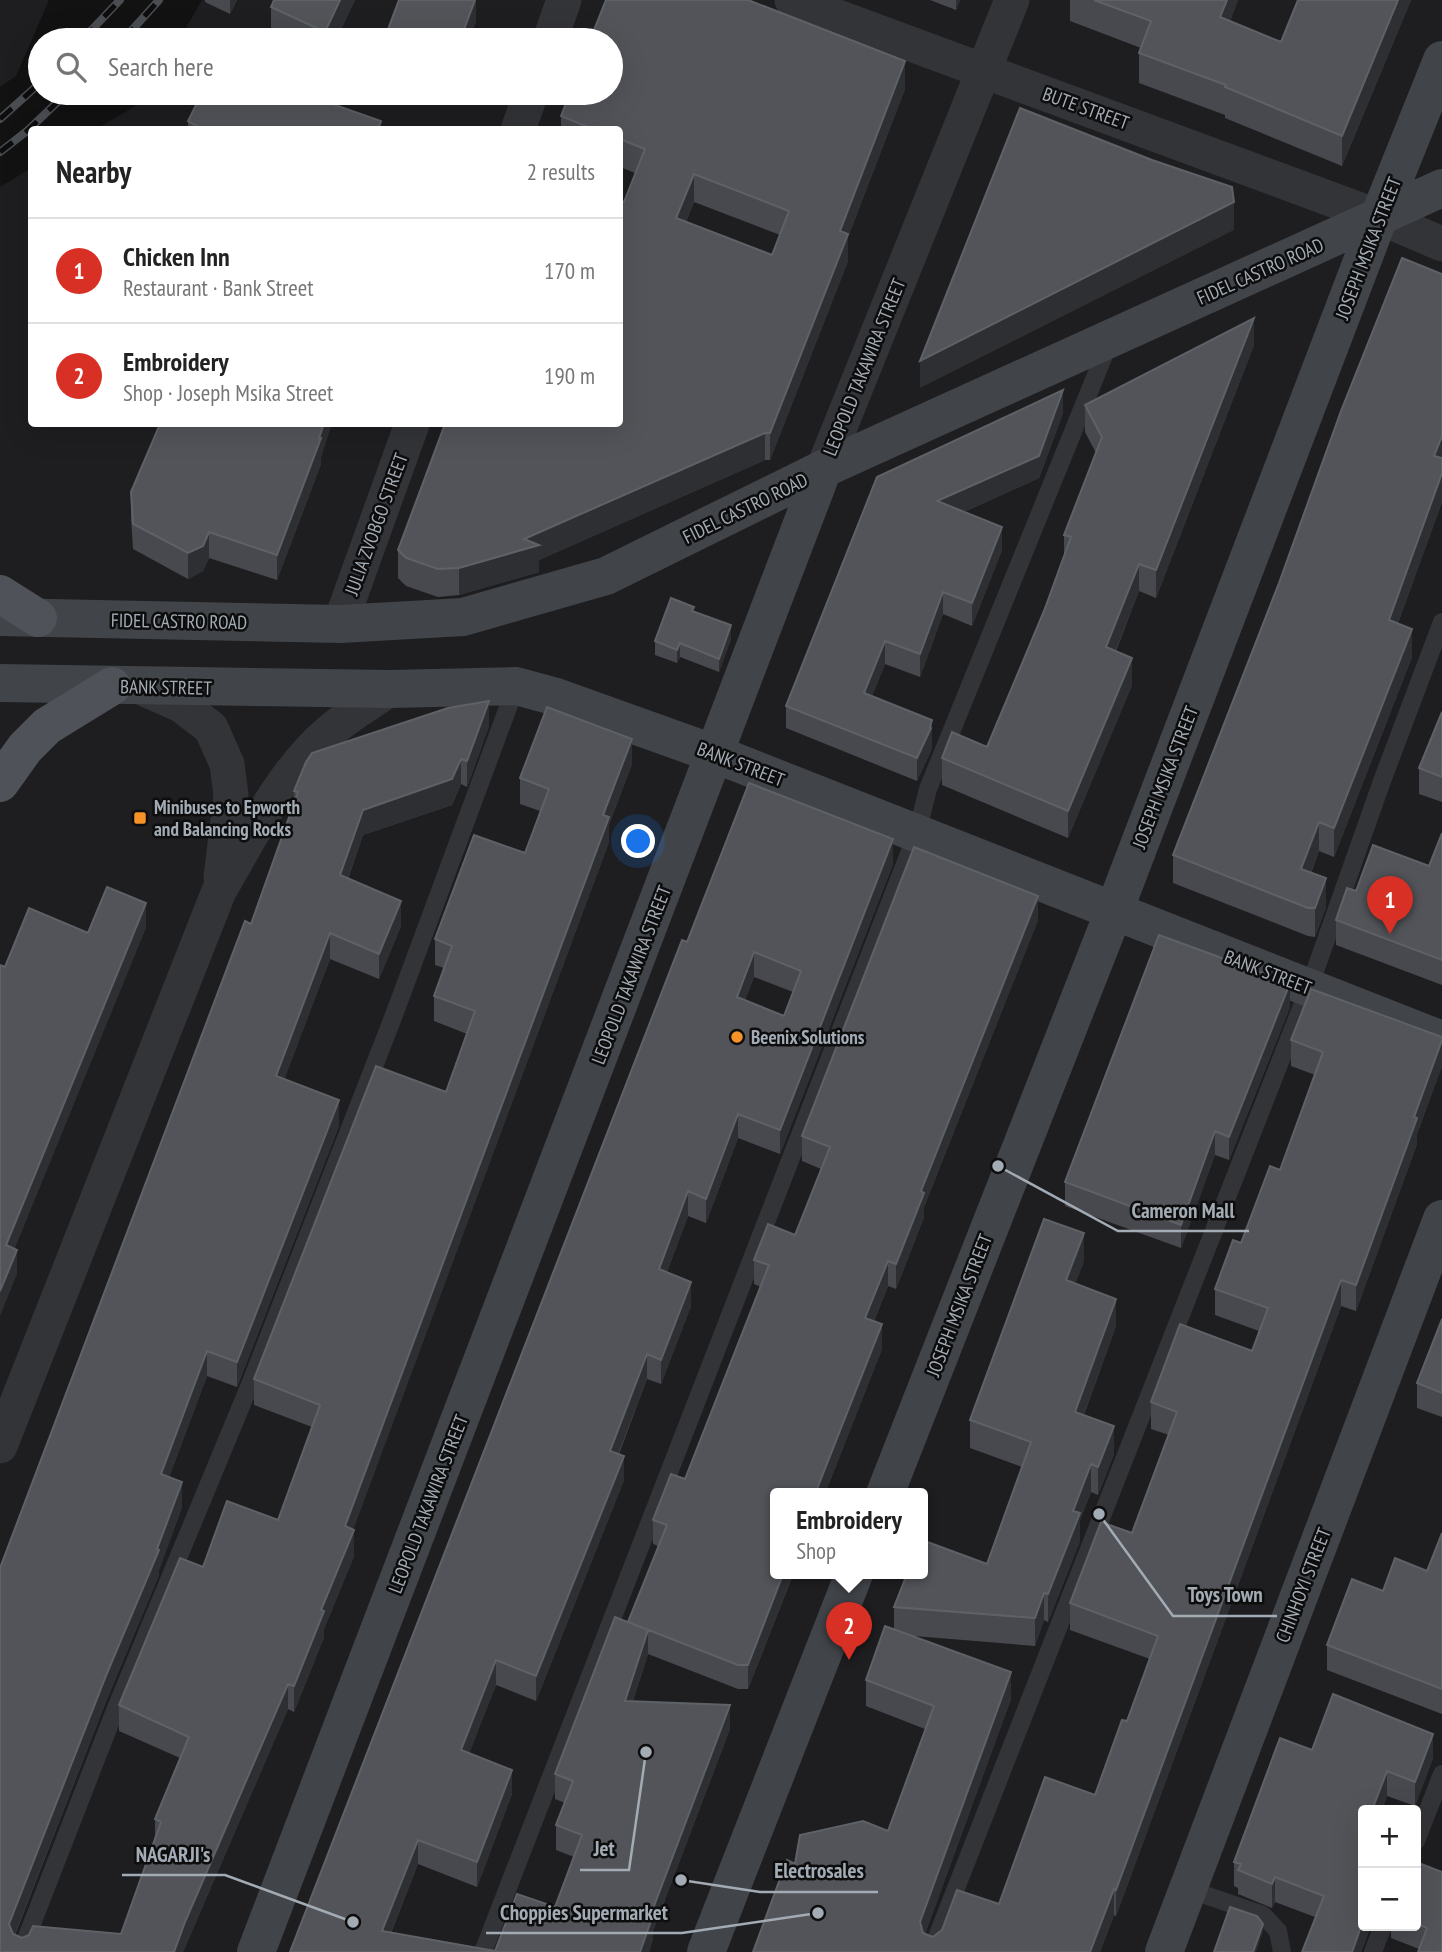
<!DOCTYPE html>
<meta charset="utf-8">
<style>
:root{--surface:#fff;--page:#f2f2f2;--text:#222;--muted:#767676;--line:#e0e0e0;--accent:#d93025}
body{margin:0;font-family:"PT Sans Narrow",sans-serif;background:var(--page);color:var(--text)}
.controls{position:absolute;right:21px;bottom:21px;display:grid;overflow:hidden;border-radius:7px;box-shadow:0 7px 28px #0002}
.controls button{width:63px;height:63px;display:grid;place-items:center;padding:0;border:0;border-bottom:2px solid var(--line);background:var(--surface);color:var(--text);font:35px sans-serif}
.you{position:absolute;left:639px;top:842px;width:24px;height:24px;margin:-18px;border:5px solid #fff;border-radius:50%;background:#1a73e8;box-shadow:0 0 0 10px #1a73e833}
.badge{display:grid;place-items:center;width:46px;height:46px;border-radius:50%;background:var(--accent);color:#fff;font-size:23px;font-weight:700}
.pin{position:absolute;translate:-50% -58px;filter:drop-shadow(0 2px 4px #0008)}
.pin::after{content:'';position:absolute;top:37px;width:24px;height:21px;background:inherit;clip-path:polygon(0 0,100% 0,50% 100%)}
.popup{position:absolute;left:770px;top:1488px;width:158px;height:91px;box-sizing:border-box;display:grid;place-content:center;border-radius:7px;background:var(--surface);filter:drop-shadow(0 2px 5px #0005);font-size:23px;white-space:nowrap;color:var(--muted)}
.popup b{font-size:26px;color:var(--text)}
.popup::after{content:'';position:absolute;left:50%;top:100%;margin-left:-14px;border:14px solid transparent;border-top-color:var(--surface)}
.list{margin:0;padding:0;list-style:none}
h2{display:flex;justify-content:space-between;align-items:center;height:91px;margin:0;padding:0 28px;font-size:30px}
h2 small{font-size:23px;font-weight:400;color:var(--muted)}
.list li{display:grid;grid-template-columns:46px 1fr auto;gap:21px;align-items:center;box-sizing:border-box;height:105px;padding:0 28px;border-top:2px solid var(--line)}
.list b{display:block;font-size:26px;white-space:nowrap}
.list p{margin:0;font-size:23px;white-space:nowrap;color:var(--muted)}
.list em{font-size:23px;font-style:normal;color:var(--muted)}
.icon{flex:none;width:38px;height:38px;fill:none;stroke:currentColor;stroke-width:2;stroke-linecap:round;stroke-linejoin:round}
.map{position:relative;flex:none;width:1442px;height:1952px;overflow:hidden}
.search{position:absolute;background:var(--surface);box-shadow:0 7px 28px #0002;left:28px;top:28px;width:595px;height:77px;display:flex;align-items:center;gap:18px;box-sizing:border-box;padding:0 24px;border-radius:38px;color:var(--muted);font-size:26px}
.panel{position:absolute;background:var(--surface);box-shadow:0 7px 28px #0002;left:28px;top:126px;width:595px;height:301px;border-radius:7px}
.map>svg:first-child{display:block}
.built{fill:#1e1e20;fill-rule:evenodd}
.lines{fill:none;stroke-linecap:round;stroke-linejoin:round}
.lane{stroke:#333438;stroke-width:18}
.street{stroke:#333438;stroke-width:35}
.secondary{stroke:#414449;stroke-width:38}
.primary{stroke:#4f5258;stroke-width:38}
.rail-casing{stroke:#4a4d52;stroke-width:8}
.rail{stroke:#0d0d0e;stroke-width:5;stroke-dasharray:16;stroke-linecap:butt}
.wall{fill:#48494e;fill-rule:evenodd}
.shaded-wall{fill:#2e2f32}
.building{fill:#525459;stroke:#5e6267;stroke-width:2;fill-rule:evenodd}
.poi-dot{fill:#f59228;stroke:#0d0d0e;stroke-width:2.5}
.labels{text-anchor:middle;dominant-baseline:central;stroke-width:5;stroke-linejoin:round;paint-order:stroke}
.street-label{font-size:19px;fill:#a3abb4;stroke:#0d0d0e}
.poi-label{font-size:19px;font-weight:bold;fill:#a3abb4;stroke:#0d0d0e;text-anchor:start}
.leader{fill:none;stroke:#a3abb4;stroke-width:2.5}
.callout-dot{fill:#a3abb4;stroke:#0d0d0e;stroke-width:2.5}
.callout-label{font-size:21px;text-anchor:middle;font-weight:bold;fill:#a3abb4;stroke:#0d0d0e;stroke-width:5;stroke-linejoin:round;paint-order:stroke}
</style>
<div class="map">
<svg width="1442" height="1952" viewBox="0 0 1442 1952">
<rect width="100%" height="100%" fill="#121213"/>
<path class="built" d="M0,0H49L16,76L0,87Z
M202,0H1442V1952H0V187L31,168L32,424H620V130L96,129L146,100L150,93H611V40H179ZM776,1494H922V1574H776ZM1363,1810H1416V1926H1363Z"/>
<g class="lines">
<path class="lane" d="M1416,1841L1442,1774
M1188,1889L1263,1915L1278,1931L1282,1952
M21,1952L116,1708L251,1382L394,1015L516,686
M483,1952L917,833L928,789L1109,343
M931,1952L1309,988L1382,781L1442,622
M1373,1952L1383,1926"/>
<path class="street" d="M792,0L1379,217L1442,244
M550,40L564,0
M518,130L531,93
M823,469L1012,0
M340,624L412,424
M140,687L181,705L211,728L227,764L231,795L221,877
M0,1446L219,891C250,838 282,772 329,732C347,716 370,703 390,689"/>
<path class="secondary" d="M0,617L340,624L463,617L606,576L823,469L1442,188
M0,683L390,689L516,686L553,696L715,754L1442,1040
M885,1494L1114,911L1379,217L1442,60
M256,1952L823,469
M706,1952L854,1574
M1164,1952L1442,1219"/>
<path class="primary" d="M0,594L38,618
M0,783L25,748L47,726L112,686"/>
<defs>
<path id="rail" d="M82,40L120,0
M123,40L159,0
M0,119L40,83
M0,152L27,131L67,93"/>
</defs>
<use href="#rail" class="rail-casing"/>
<use href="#rail" class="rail"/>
</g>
<path class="wall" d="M205,0H237L230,14L205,2Z
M355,0L336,40H275L271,38V7Z
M930,0H960L956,10Z
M1070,0H1238L1230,21L1281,42L1411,0L1342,166L1225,118V115L1139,83V53L1141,48L1070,21Z
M905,89L848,237V261L770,460H765L539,560V572L459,595L438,597L406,586L398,578V550L624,202L635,173L620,167V130H561V116ZM694,202L780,235L772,255L686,222Z
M418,93H449L445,103Z
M188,121L381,130H188Z
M1442,274V502L1398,623L1412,657L1334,857L1319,851L1311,873L1326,907L1315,937L1308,936L1173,883V855L1279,583Z
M1254,345L1156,598L1139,591L1116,651L1132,685L1068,838L942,785V758L987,747L1044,611L1064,556V535L1096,453L1085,432V405Z
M1063,413L1039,478L964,512L1002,550L972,626L943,614L920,677L885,664L872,696L932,743L931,751L917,781L786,728V706L877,477Z
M321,458V464L277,580L209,558L203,571L188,579L133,549L131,518V492Z
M694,611L731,639L719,672L680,657L677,663L655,655V641Z
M1442,712V802L1419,794V768Z
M489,726L467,787L461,784L452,805L363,835L348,879L401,926L379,979L330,959L284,1079L339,1126L237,1387L207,1376L169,1477L182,1507L159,1570V1575L105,1704L15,1935L22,1938L121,1934L155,1839V1819L180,1758L119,1731V1705L203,1567L278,1520L312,1427L254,1405V1379L446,1092L467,1034L434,1021V996L444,968L435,965V939L525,853L540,811L520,804V778L632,764L609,825V842L353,1529L354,1556L324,1629V1637L294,1712L288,1709L183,1952H0L251,924L294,804V791Z
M1442,833V985L1336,945V920L1356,891L1429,866Z
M893,864L780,1154L738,1138L706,1223L688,1216L667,1272L691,1306L661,1384L647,1379L619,1454L624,1480L536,1701L496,1685L469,1753L512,1794L477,1887L418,1864L391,1933L495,1951L555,1907L574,1857L556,1850V1825L565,1803L555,1799V1774L628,1622L658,1546L653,1544V1520L685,1479L761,1287L754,1284V1260L795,1235L821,1169L802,1161V1136L1038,920L924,1207V1217L896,1289L888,1286L874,1321L882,1349L748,1689H738L648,1654L633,1701L730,1729L653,1931V1939L649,1952H290L687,942ZM754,977L793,992L784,1016L745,1000Z
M1290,1007L1229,1160L1215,1155L1181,1248L1065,1206V1182Z
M1442,1037V1066L1417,1134V1144L1356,1311L1341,1306L1116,1916L1114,1915L1100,1952H753L795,1864L888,1831L925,1729L866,1706V1680L894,1629V1607L987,1564L1022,1467L970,1448V1420L1084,1261L1075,1284L1116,1326L1084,1415L1114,1454L1098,1495L1091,1492L1080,1520V1541L1048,1622L1044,1620L1035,1646L914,1636L1011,1699L925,1934L933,1937L999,1904L1095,1795L1127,1721L1150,1659L1070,1630V1603L1132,1533L1169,1435L1151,1429V1402L1252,1351L1259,1331L1215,1315V1289L1280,1170L1315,1075L1291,1066V1040Z
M1442,1319V1417L1417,1408V1383Z
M1442,1533V1714L1327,1670V1645L1383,1591L1427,1571Z
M1312,1750L1433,1758L1415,1806L1387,1796L1382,1810H1363V1926H1371L1361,1952L1315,1917L1275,1902L1272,1908L1238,1894V1888L1234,1886V1862Z
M1416,1862L1442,1952L1419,1949L1391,1938V1926H1416Z"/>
<path class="shaded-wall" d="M230,0H237L230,14Z
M340,0H355L336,40H325V32Z
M475,0H476V22L469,40H460Z
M956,0H960L956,10Z
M1227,0H1238L1220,47V17Z
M1398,0H1411L1342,166V136Z
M905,61V89L848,237V261L770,460V433L840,231Z
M445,93H449L445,103Z
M694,174V202L676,246V218Z
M1234,202V230L920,388V361Z
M1254,318V345L1156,598V570Z
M1063,390V413L1039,478L937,524V501Z
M324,424H332L321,458V464L277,580V555Z
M765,433V460L539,560V572L459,595V568Z
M1442,436V465L1434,456Z
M1442,473V502L1389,648V620Z
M1002,527V550L972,626V603Z
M209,532V558L203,571L188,579V553Z
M1139,564V591L1106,675V647Z
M943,592V614L920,677V654Z
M731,625V639L719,672V659Z
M1412,629V657L1334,857V828Z
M885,641V664L864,716V693Z
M680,643V657L677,663V650Z
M1132,658V685L1068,838V811Z
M489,701V726L467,787V761Z
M932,720V743L931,751L917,781V758Z
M632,739V764L609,825V842L345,1552V1526Z
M461,759V784L452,805L363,835L340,901V875L363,810Z
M1319,822V851L1301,897V869Z
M893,839V864L780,1154V1130Z
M1326,878V907L1315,937V908Z
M1038,896V920L924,1207V1217L896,1289V1264L921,1191Z
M401,901V926L379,979V954Z
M146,903V928L6,1270V1245Z
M330,933V959L276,1102V1076Z
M754,952V977L737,1022V997Z
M1290,983V1007L1229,1160V1137Z
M1442,1040V1066L1417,1134V1144L1356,1311V1285Z
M339,1100V1126L237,1387V1362Z
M738,1114V1138L706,1223V1199Z
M1215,1131V1155L1181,1248V1225Z
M688,1191V1216L659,1293V1269Z
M1084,1233V1261L1066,1308V1280Z
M17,1250V1274L0,1316V1291Z
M888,1261V1286L865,1342V1318Z
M1341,1280V1306L1116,1916V1890Z
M691,1282V1306L661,1384V1360Z
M1116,1299V1326L1075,1439V1412Z
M882,1324V1349L825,1494H815Z
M207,1351V1376L161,1500V1474Z
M647,1354V1379L610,1475V1451Z
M1114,1426V1454L1098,1495V1467Z
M624,1456V1480L536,1701V1676Z
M1091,1464V1492L1080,1520V1541L1048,1622V1594L1073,1511Z
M182,1482V1507L159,1570V1575L105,1704L9,1949V1924L157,1549Z
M354,1530V1556L324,1629V1637L294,1712V1686L321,1610Z
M783,1574H793L748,1689V1665Z
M1044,1593V1620L1035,1646V1618Z
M648,1630V1654L625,1725V1701Z
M496,1660V1685L461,1775V1750Z
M1011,1672V1699L920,1948V1922Z
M288,1684V1709L183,1952H174L185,1922Z
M730,1705V1729L653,1931V1939L649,1952H640L651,1914Z
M1433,1734V1758L1415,1806V1782Z
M512,1770V1794L477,1887V1862Z
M1387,1771V1796L1382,1810H1372Z
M418,1840V1864L383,1952L382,1931Z
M1275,1877V1902L1272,1908V1884Z
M1114,1889V1915L1100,1952H1090Z
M1363,1921V1926H1371L1361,1952H1352Z
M1263,1924V1932L1256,1952H1253Z"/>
<path class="building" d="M274,0H340L325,32L271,7Z
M399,0H475L460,40H384Z
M606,0H748L905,61L840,231L848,234L770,433H765L524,539L539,545L459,568L438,569L406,558L398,550L445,424H620V201L624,202L645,149L620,139V130H595L561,116L570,93H611V40H590ZM694,174L789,211L772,255L676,218Z
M1094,0H1227L1220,17L1281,42L1298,0H1398L1342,136L1225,87L1226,85L1139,53L1151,21Z
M202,93H301L381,121L378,130H204L188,121Z
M1020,108L1152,160L1232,187L1234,202L920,361Z
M1402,258L1442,274V436L1434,456L1442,458V473L1389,620L1412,629L1334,828L1319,822L1301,869L1326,878L1315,908H1308L1173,855L1279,583L1341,411Z
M1254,318L1156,570L1139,564L1106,647L1132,658L1068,811L942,758L952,732L987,747L1044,611L1071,537L1064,535L1102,437L1085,405Z
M1063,390L1039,456L937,501L1002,527L972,603L943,592L920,654L885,641L864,693L932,720L930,727L931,728L917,758L786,706L877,477Z
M160,424H324L319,438H321L277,555L209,532L203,546L188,553L133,524L131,492Z
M671,598L694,607L692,611L731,625L719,659L680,643L677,650L655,641Z
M489,701L467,761L461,759L452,779L363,810L340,875L401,901L379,954L330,933L276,1076L339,1100L237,1362L207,1351L161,1474L182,1482L157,1549L159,1550L105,1678L9,1924L13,1934L22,1938L29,1935L33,1926L121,1934L161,1822L155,1819L189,1737L119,1705L180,1558L203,1567L227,1501L278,1520L320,1405L254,1379L376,1066L446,1092L475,1011L434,996L452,946L435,939L474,835L525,853L549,789L520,778L547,707L632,739L603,815L609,817L345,1526L354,1530L321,1610L324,1611L294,1686L288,1684L185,1922L174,1952H0V1568L245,921L251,924L298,792L294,791L306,762L312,753L448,708Z
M1442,712V777L1419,768Z
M749,783L893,839L780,1130L738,1114L706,1199L688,1191L659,1269L691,1282L661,1360L647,1354L610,1451L624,1456L536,1676L496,1660L461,1750L512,1770L477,1862L418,1840L382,1931L495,1951L517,1894L555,1907L582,1835L556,1825L573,1781L555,1774L615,1617L648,1630L625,1701L730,1705L651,1914L653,1915L640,1952H290L682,940L687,942ZM754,952L801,971L784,1016L737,997Z
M1442,833V960L1336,920L1347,888L1356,891L1373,845L1429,866Z
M914,847L1038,896L921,1191L924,1193L896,1264L888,1261L865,1318L882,1324L815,1494H775V1574H783L748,1665H738L628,1622L667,1525L653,1520L671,1474L685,1479L769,1265L754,1260L768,1224L795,1235L830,1147L802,1136Z
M107,887L146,903L6,1245L17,1250L0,1291V965L5,967L29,908L88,933Z
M1159,935L1290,983L1229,1137L1215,1131L1181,1225L1065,1182Z
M1311,989L1442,1037V1040L1414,1117L1417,1118L1356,1285L1341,1280L1116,1890L1114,1889L1090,1952H753L787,1860L795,1864L800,1835L863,1821L888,1831L934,1706L866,1680L885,1626L1011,1672L920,1922L923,1933L933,1937L942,1930L957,1890L999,1904L1045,1777L1095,1795L1122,1720L1127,1721L1158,1636L1070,1603L1101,1522L1132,1533L1177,1412L1151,1402L1180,1324L1252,1351L1268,1308L1215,1289L1233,1240L1241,1243L1270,1166L1280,1170L1323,1052L1291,1040Z
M1044,1219L1084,1233L1066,1280L1116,1299L1075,1412L1114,1426L1098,1467L1091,1464L1073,1511L1080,1513L1048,1594L1044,1593L1035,1618L894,1607L907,1574H922V1540L987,1564L1031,1442L970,1420Z
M1442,1319V1393L1417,1383Z
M1442,1533V1689L1327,1645L1352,1579L1383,1591L1395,1558L1427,1571Z
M1333,1694L1433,1734L1415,1782L1387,1771L1372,1810H1363V1921L1352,1952H1302L1324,1896L1275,1877L1272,1884L1238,1870L1241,1864L1234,1862L1280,1738L1312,1750Z
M1416,1862L1442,1872V1952H1418L1427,1928L1416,1923Z
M1230,1907L1257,1916L1263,1924L1253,1952H1214Z"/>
<g class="poi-dot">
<rect x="133" y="811" width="14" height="14" rx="3.5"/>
<circle cx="737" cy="1037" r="7"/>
</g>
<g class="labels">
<g class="street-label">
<text transform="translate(1086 108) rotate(20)">BUTE STREET</text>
<text transform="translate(1368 248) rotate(-69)">JOSEPH MSIKA STREET</text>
<text transform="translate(1260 271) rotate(-24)">FIDEL CASTRO ROAD</text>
<text transform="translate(864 367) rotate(-68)">LEOPOLD TAKAWIRA STREET</text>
<text transform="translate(745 508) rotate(-26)">FIDEL CASTRO ROAD</text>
<text transform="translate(376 524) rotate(-70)">JULIA ZVOBGO STREET</text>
<text transform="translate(179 621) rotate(1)">FIDEL CASTRO ROAD</text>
<text transform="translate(166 687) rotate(1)">BANK STREET</text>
<text transform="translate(741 764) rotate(21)">BANK STREET</text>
<text transform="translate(1165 777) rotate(-69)">JOSEPH MSIKA STREET</text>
<text transform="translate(1268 972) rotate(21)">BANK STREET</text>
<text transform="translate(631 975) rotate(-69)">LEOPOLD TAKAWIRA STREET</text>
<text transform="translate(959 1305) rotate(-69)">JOSEPH MSIKA STREET</text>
<text transform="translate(428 1504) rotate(-69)">LEOPOLD TAKAWIRA STREET</text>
<text transform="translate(1303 1585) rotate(-69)">CHINHOYI STREET</text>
</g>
<g class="poi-label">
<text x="154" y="807">Minibuses to Epworth<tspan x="154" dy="22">and Balancing Rocks</tspan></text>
<text x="751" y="1037">Beenix Solutions</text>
</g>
</g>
<path class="leader" d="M998 1166L1118 1231H1249M1099 1514L1173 1616H1277M646 1752L629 1870H580M353 1922L225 1875H122M681 1880L760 1892H878M818 1913L682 1933H486"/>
<g class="callout-dot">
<circle cx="998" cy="1166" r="7"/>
<circle cx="1099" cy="1514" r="7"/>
<circle cx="646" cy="1752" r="7"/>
<circle cx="353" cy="1922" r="7"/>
<circle cx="681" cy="1880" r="7"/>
<circle cx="818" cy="1913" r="7"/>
</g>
<g class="callout-label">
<text x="1183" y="1218">Cameron Mall</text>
<text x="1225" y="1602">Toys Town</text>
<text x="604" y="1856">Jet</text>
<text x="173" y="1862">NAGARJI's</text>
<text x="819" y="1878">Electrosales</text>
<text x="584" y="1920">Choppies Supermarket</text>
</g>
</svg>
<div class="controls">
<button>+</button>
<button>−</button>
</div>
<div class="you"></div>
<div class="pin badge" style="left:1390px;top:934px">1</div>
<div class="pin badge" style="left:849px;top:1660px">2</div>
<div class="popup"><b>Embroidery</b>Shop</div>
<div class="search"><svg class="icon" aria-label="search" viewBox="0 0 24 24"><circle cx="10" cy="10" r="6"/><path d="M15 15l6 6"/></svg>Search here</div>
<section class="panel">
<h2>Nearby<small>2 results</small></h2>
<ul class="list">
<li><span class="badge">1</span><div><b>Chicken Inn</b><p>Restaurant · Bank Street</p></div><em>170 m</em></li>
<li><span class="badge">2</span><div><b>Embroidery</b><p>Shop · Joseph Msika Street</p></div><em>190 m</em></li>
</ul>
</section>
</div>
